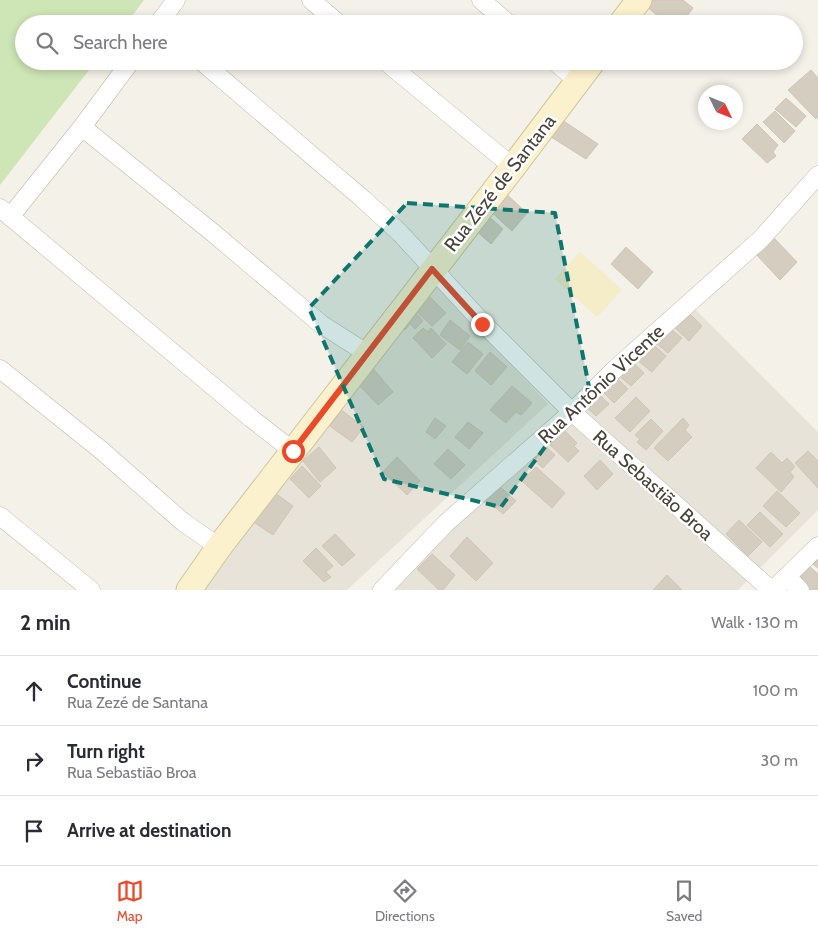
<!DOCTYPE html>
<meta charset="utf-8">
<style>
:root{--surface:#fff;--page:#f7f7f7;--text:#2b2b33;--muted:#7c7c81;--line:#e1e1e2;--accent:#ec4928}
body{margin:0;font-family:Cabin,sans-serif;background:var(--page);color:var(--text)}
.compass{position:absolute;left:698px;top:85px;width:45px;height:45px;border-radius:50%;background:var(--surface);box-shadow:0 2px 8px #0003;rotate:133deg}
.stop{position:absolute;width:15px;height:15px;margin:-11px;border:4px solid #ec4928;border-radius:50%;background:#fff}
.stop.end{background:#ec4928;border-color:#fff;box-shadow:0 1px 5px #0008}
.list{margin:0;padding:0;list-style:none}
h2{display:flex;justify-content:space-between;align-items:center;height:65px;margin:0;padding:0 20px;font-size:21px}
h2 small{font-size:16px;font-weight:400;color:var(--muted)}
.list li{display:grid;grid-template-columns:32px 1fr auto;gap:15px;align-items:center;box-sizing:border-box;height:70px;padding:0 20px;border-top:1px solid var(--line)}
.list b{display:block;font-size:19px;white-space:nowrap}
.list p{margin:0;font-size:16px;white-space:nowrap;color:var(--muted)}
.list em{font-size:16px;font-style:normal;color:var(--muted)}
.icon{flex:none;width:28px;height:28px;fill:none;stroke:currentColor;stroke-width:2;stroke-linecap:round;stroke-linejoin:round}
.map{position:relative;flex:none;width:818px;height:590px;overflow:hidden}
.search{position:absolute;background:var(--surface);box-shadow:0 2px 8px #0003;left:15px;right:15px;top:15px;height:55px;display:flex;align-items:center;gap:12px;box-sizing:border-box;padding:0 18px;border-radius:28px;color:var(--muted);font-size:19px}
.sheet{height:275px;background:var(--surface)}
nav{display:flex;justify-content:space-around;align-items:center;box-sizing:border-box;height:70px;border-top:1px solid var(--line);background:var(--surface);font-size:14px;color:var(--muted)}
nav a{display:grid;justify-items:center;gap:2px}
nav .on{color:var(--accent)}
.map>svg:first-child{display:block}
.residential{fill:#e7e3d8}
.green{fill:#cee5b5}
.sand{fill:#f5ecc8}
.building{fill:#d5cdbf;stroke:#cfc5b3}
.lines{fill:none;stroke-linecap:round;stroke-linejoin:round}
.minor-casing{stroke:#bfb9ac;stroke-width:19}
.secondary-casing{stroke:#d0c49c;stroke-width:27}
.minor{stroke:#fff;stroke-width:18}
.secondary{stroke:#fbf1cc;stroke-width:25}
.route{stroke:#ec4928;stroke-width:6}
.marked{fill:#0f766e;fill-opacity:0.2;stroke:#0f766e;stroke-width:4;stroke-dasharray:10 6;stroke-linejoin:round}
.labels{text-anchor:middle;dominant-baseline:central;stroke-width:5;stroke-linejoin:round;paint-order:stroke}
.street-label{font-size:19px;fill:#474138;stroke:#fff}
</style>
<div class="map">
<svg width="818" height="590" viewBox="0 0 818 590">
<rect width="100%" height="100%" fill="#f4f1e9"/>
<path class="residential" d="M431,276L548,404L347,590H192Z
M691,305L818,432V510L758,570L575,410Z
M569,418L747,581L738,590H385Z"/>
<path class="green" d="M0,0H144L126,24H24V61H96L0,185Z"/>
<path class="sand" d="M580,252L622,290L597,317L555,279Z"/>
<path class="building" d="M653,0H683L693,8L681,24H668L647,7Z
M811,70L818,78V116L816,119L788,90Z
M786,98L806,116L796,127L775,109Z
M775,111L795,131L784,143L763,122Z
M559,118L598,144L586,159L548,135Z
M757,124L778,145L773,152L776,156L767,163L742,139Z
M504,192L527,213L512,231L489,210Z
M485,213L503,229L491,244L472,227Z
M771,235L797,262L780,280L754,252Z
M626,247L653,272L638,289L611,264Z
M428,295L446,313L432,326L414,309Z
M411,308L423,321L415,329L410,324L405,330L397,323Z
M687,311L702,326L689,341L671,324Z
M450,320L470,336L460,350L440,335Z
M668,327L682,338L668,353L655,342Z
M423,328L428,332L431,328L446,344L432,358L413,338Z
M468,342L483,354L467,374L452,362Z
M651,343L666,356L652,372L636,359Z
M490,352L507,367L491,385L475,371Z
M632,362L644,373L631,386L616,373Z
M371,366L393,392L378,405L355,381Z
M614,375L628,389L614,403L600,389Z
M512,386L532,403L521,415L516,412L506,423L490,410Z
M598,393L609,404L596,416L584,405Z
M636,397L650,411L630,432L615,418Z
M341,410L364,427L352,442L330,426Z
M435,418L446,426L435,439L426,432Z
M683,418L689,425L685,430L692,437L668,461L654,448Z
M651,419L663,431L646,450L637,442L640,439L635,435Z
M468,422L483,433L469,449L455,437Z
M562,428L577,443L574,446L579,451L568,462L547,442Z
M543,444L555,455L543,468L531,457Z
M319,447L336,468L320,482L303,461Z
M448,449L465,465L451,479L434,464Z
M808,451L818,461V488L795,463Z
M771,452L782,463L787,458L795,467L790,472L794,477L781,492L756,468Z
M397,457L420,481L407,495L383,472Z
M600,460L613,474L597,490L584,476Z
M302,466L321,486L309,498L290,479Z
M536,467L565,493L552,508L522,481Z
M497,484L516,501L503,514L484,498Z
M777,491L800,513L786,527L763,506Z
M275,493L293,506L273,535L249,519Z
M760,512L783,534L770,547L747,525Z
M739,520L762,542L748,556L726,534Z
M335,534L355,555L342,566L322,546Z
M467,537L493,563L476,581L450,556Z
M316,548L333,566L326,572L331,577L324,582L303,561Z
M818,552V568L810,562Z
M432,554L455,575L443,590H439L417,569Z
M807,564L818,574V590H808L794,578Z
M667,575L682,590H653Z"/>
<g class="lines">
<defs>
<path id="minor" d="M311,0L339,24
M481,0L509,24
M158,24L176,0
M201,61L363,199L400,233L483,323L572,412L771,590
M385,61L513,167
M554,61L578,81
M82,127L212,232L321,324L368,354
M0,208L252,419L293,451
M10,217L82,127L131,61
M0,369L101,450L183,522L219,547
M0,516L91,590
M787,576L800,590
M382,590L446,523L572,412L614,370L761,239L818,175
M773,590L818,546"/>
<path id="secondary" d="M621,24L639,0
M189,590L219,547L513,167L593,61"/>
</defs>
<use href="#minor" class="minor-casing"/>
<use href="#secondary" class="secondary-casing"/>
<use href="#minor" class="minor"/>
<use href="#secondary" class="secondary"/>
</g>
<g class="lines">
<path class="route" d="M293,451L432,269L482,324"/>
</g>
<path class="marked" d="M407,203L555,213L589,387L501,507L384,479L309,308Z"/>
<g class="labels">
<g class="street-label">
<text transform="translate(500 183) rotate(-52)">Rua Zezé de Santana</text>
<text transform="translate(601 384) rotate(-43)">Rua Antônio Vicente</text>
<text transform="translate(653 485) rotate(42)">Rua Sebastião Broa</text>
</g>
</g>
</svg>
<svg class="compass" viewBox="-18 -18 36 36"><path d="M0-13l5 13h-10z" fill="#e53935"/><path d="M0 13l5-13h-10z" fill="#7c7c81"/></svg>
<div class="stop" style="left:293px;top:451px"></div>
<div class="stop end" style="left:482px;top:324px"></div>
<div class="search"><svg class="icon" aria-label="search" viewBox="0 0 24 24"><circle cx="10" cy="10" r="6"/><path d="M15 15l6 6"/></svg>Search here</div>
</div>
<section class="sheet">
<h2>2 min<small>Walk · 130 m</small></h2>
<ul class="list">
<li><svg class="icon" aria-label="ahead" viewBox="0 0 24 24"><path d="M12 20V5M6 11l6-6 6 6"/></svg><div><b>Continue</b><p>Rua Zezé de Santana</p></div><em>100 m</em></li>
<li><svg class="icon" aria-label="right" viewBox="0 0 24 24"><path d="M7 20v-9h11M14 6l5 5-5 5"/></svg><div><b>Turn right</b><p>Rua Sebastião Broa</p></div><em>30 m</em></li>
<li><svg class="icon" aria-label="arrive" viewBox="0 0 24 24"><path d="M6 21V4h12l-3 4 3 4H6"/></svg><div><b>Arrive at destination</b></div></li>
</ul>
</section>
<nav>
<a class="on"><svg class="icon" aria-label="map" viewBox="0 0 24 24"><path d="M3 6l6-2 6 2 6-2v14l-6 2-6-2-6 2zM9 4v14M15 6v14"/></svg>Map</a>
<a><svg class="icon" aria-label="directions" viewBox="0 0 24 24"><path d="M12 3l9 9-9 9-9-9zM9 14v-3h6M13 9l2 2-2 2"/></svg>Directions</a>
<a><svg class="icon" aria-label="saved" viewBox="0 0 24 24"><path d="M7 4h10v16l-5-4-5 4z"/></svg>Saved</a>
</nav>
